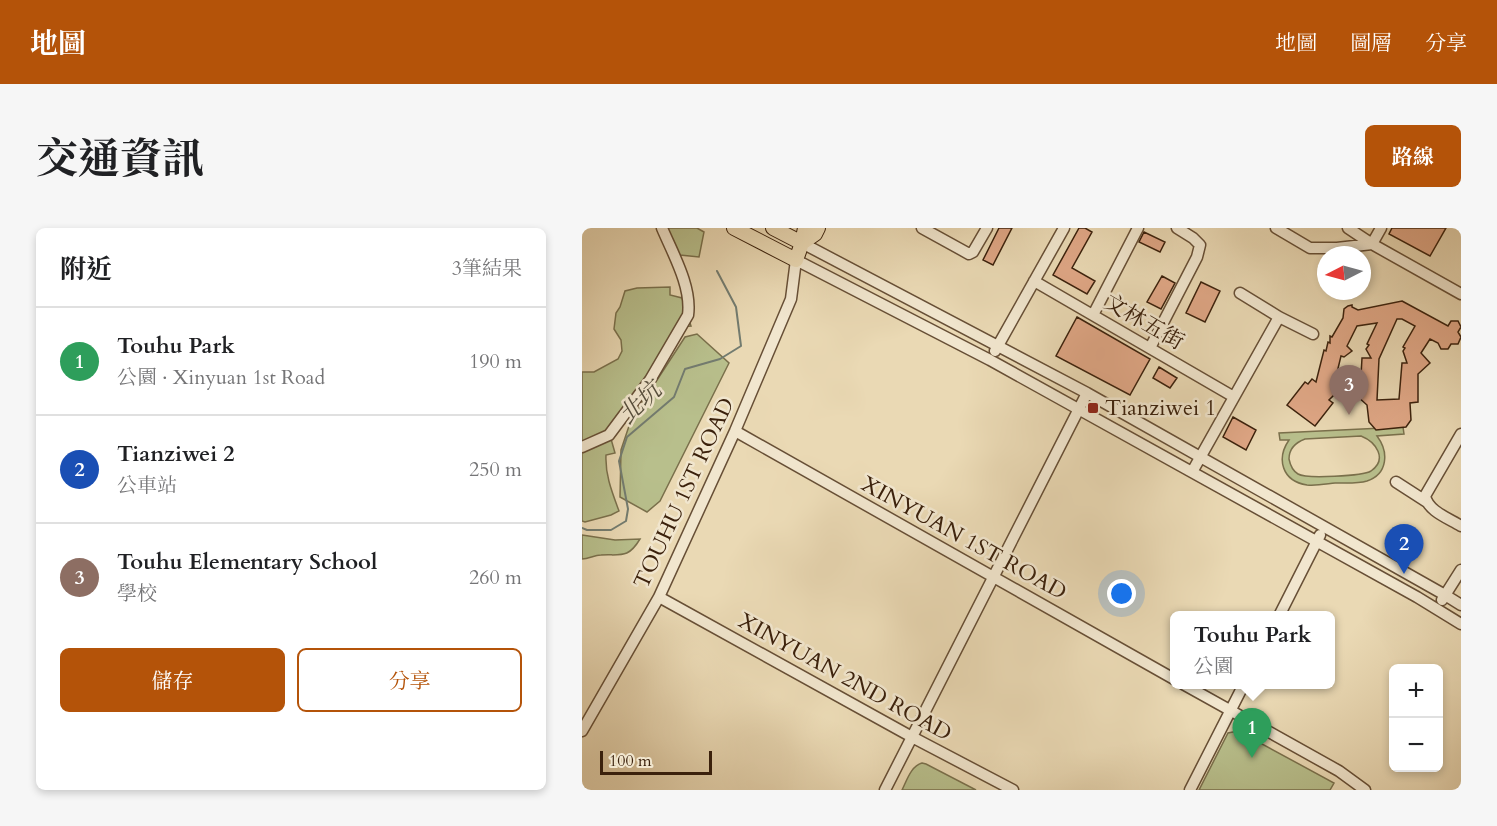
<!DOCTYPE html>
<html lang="zh-TW">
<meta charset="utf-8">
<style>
:root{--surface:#fff;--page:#f6f6f6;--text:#202124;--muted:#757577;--line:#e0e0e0;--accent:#b45309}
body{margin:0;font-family:Cardo,"Noto Serif TC",serif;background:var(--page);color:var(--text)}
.controls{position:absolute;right:18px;bottom:18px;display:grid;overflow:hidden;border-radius:9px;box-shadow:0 3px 9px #0003}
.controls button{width:54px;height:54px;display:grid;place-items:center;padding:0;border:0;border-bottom:2px solid var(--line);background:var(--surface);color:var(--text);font:30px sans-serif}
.compass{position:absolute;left:735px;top:18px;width:54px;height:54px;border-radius:50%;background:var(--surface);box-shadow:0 3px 9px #0003;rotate:264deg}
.scale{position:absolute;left:18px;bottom:15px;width:112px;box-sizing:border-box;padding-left:6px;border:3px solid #3b210c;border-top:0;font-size:16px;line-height:21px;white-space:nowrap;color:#3b210c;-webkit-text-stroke:4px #f1e6ce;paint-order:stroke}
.you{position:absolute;left:540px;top:366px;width:21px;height:21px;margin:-15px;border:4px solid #fff;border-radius:50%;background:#1a73e8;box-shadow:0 0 0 9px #1a73e833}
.badge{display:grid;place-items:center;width:39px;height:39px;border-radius:50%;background:var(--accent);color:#fff;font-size:20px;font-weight:700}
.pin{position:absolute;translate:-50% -50px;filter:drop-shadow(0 2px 3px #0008)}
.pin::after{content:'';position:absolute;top:32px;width:21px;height:18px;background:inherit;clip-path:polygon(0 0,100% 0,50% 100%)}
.popup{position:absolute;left:588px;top:383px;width:165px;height:78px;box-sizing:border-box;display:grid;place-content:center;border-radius:9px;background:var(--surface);filter:drop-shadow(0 2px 4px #0005);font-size:20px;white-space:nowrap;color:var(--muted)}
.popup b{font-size:22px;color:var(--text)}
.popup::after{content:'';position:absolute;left:50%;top:100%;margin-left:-12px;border:12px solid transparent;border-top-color:var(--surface)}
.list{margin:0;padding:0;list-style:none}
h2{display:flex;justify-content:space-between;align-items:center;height:78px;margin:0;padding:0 24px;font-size:26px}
h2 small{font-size:20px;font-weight:400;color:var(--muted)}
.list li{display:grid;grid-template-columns:39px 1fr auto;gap:18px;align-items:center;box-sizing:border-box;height:108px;padding:0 24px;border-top:2px solid var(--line)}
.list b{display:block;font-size:22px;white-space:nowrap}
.list p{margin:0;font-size:20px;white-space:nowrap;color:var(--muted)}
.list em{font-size:20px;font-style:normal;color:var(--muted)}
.actions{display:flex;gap:12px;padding:18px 24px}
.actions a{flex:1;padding:14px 0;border:2px solid var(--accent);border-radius:9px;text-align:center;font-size:21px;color:var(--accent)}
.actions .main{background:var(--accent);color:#fff}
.map{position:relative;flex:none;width:879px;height:562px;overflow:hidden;border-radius:9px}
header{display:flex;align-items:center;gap:36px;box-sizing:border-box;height:84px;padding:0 30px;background:var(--accent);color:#fff}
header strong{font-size:28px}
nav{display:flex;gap:33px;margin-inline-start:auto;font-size:21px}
.intro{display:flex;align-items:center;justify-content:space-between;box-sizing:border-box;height:144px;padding:0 36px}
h1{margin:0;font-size:42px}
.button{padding:15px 27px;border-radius:9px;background:var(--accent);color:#fff;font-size:21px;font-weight:700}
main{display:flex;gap:36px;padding:0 36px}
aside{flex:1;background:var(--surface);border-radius:9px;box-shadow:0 3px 9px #0003}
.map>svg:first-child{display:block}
.green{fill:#b8bf8c;stroke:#7a704c;stroke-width:1.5;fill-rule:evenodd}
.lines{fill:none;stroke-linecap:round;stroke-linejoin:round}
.stream{stroke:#737c70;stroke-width:2}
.building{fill:#e0a786;stroke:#3b210c;stroke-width:1.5;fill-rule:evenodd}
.minor-casing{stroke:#674f36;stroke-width:13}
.major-casing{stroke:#3b210c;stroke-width:16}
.minor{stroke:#f1e6ce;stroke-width:10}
.major{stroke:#ead9b4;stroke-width:14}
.poi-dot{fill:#8f2418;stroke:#f1e6ce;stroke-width:2}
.labels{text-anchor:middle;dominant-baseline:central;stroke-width:5;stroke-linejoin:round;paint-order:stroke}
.street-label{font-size:22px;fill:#3b210c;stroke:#f1e6ce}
.poi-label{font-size:22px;fill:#3b210c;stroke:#f1e6ce;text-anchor:start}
.water-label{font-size:24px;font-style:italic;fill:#574f3e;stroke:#f1e6ce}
</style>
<header>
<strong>地圖</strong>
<nav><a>地圖</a><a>圖層</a><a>分享</a></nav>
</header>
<div class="intro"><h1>交通資訊</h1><a class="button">路線</a></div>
<main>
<aside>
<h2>附近<small>3筆結果</small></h2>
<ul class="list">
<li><span class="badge" style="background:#2e9e5b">1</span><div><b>Touhu Park</b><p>公園 · Xinyuan 1st Road</p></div><em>190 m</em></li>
<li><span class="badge" style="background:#1a4fb4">2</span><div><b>Tianziwei 2</b><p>公車站</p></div><em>250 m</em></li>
<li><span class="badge" style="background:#8d6e63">3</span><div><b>Touhu Elementary School</b><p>學校</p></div><em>260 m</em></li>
</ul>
<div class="actions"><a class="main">儲存</a><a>分享</a></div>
</aside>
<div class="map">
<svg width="879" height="562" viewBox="0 0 879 562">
<rect width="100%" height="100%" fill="#ead9b4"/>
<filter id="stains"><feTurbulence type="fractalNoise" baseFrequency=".00333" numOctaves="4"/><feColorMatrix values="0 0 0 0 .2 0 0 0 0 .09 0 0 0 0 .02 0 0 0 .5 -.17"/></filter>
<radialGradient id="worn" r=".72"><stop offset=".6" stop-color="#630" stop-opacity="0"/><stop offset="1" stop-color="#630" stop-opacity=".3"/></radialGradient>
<path class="green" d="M82,0H115L122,4L117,29L98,27Z
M88,59V67L100,70L109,98L96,99L86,118L27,204L33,225L24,227C23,247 30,264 37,283L29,287L3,294L0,293V144H12L36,131L40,123L39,112L32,101L34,85L38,79L43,63L55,60Z
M115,106L147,135L78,273L65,284L38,269L39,222L49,192L103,109Z
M821,199L822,206L795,208C807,224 806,246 785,253C775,256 763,255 753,255C744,256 734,258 725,257C700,253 694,231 707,212H698L697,205ZM779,208C794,214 806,231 789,243C781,248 724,251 716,246C711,243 708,236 707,231C707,220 715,214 723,211Z
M0,307L33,312L58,311C46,331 39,326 19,327C12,327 7,331 0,331Z
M656,503L752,555L748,562H617L646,505Z
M340,535L344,536L394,562H320C325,552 329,538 340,535Z"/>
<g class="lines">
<path class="stream" d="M0,300L5,302H29L44,293L46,281L37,233L45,209L92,169L103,141L138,131L159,118L154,79L135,43"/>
</g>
<path class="building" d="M417,0H430L411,37L401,32Z
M497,0H503L510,4L490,40L513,53L505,66L471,47Z
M810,0H864L848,28L807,6Z
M562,4L583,14L578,24L557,14Z
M580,48L593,55L579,81L565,74Z
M619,54L638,63L623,94L604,85Z
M820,73L866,98L869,93H876L879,99L876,104L879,109L876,116H869L866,121H859L856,115L848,111L839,125L848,135L836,146V174L828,175L829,192L824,199L794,202L787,194L785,177L775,168L778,165L780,130H789L784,121L787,117L785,116L795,95L775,98L765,118L770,123L762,129L759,128L751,161L752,167L747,172L751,175L733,198L705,177L723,154L726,156L730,151L734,154L742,122L744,123L746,114L748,115V108L750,109L761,90L762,81L766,78L770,77V79L776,82ZM815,91H820L833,98L821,119L823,120L821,123L825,135H820L817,171L795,172L797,131Z
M495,89L568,131L548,167L474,128Z
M577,139L595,150L588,160L571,150Z
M651,189L674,202L664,222L641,209Z"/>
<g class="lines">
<defs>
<path id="minor" d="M340,0L387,26L391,24L405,0
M694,0L728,20H755L790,16
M766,0L790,16L879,66
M220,15L505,165L863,367L879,377
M790,16L799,0
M452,53L652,169
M658,65L697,89L731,106
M511,87L556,0
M568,120L615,29L618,17L611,10L595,0
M413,123L482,0
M153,203L592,451
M879,206L843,268C846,283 866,290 879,298
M0,219L27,207L68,152L106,87C110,59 91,26 80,0
M610,244L697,89
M814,254L845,274
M77,369L330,509L431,562
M860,372L879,342
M697,388L738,307
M601,456L757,543L783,562
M0,503L77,369L153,203L209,71L214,32L408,132L835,369L879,396
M303,562L505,165
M608,562L662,456"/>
<path id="major" d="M152,0L214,32L220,15L223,0
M191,0L220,15
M220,15L233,6L236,0"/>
</defs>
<use href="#minor" class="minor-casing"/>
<use href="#major" class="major-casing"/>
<use href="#minor" class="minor"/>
<use href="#major" class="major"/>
</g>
<rect class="poi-dot" x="505" y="174" width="12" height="12" rx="3"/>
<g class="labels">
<g class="street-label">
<text transform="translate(562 94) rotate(30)">文林五街</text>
<text transform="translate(102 265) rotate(-65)">TOUHU 1ST ROAD</text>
<text transform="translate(382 310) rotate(29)">XINYUAN 1ST ROAD</text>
<text transform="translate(263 449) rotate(29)">XINYUAN 2ND ROAD</text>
</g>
<g class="poi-label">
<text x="523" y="180">Tianziwei 1</text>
</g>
<g class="water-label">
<text transform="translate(58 175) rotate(-44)">北坑</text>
</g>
</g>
<rect width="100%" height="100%" filter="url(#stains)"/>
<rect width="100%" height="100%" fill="url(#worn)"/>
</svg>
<div class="controls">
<button>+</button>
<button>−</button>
</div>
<svg class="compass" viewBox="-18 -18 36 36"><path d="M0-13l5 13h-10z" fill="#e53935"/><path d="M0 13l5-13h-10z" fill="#757577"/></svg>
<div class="scale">100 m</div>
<div class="you"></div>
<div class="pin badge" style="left:670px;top:530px;background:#2e9e5b">1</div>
<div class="popup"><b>Touhu Park</b>公園</div>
<div class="pin badge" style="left:822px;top:346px;background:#1a4fb4">2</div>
<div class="pin badge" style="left:767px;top:187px;background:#8d6e63">3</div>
</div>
</main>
